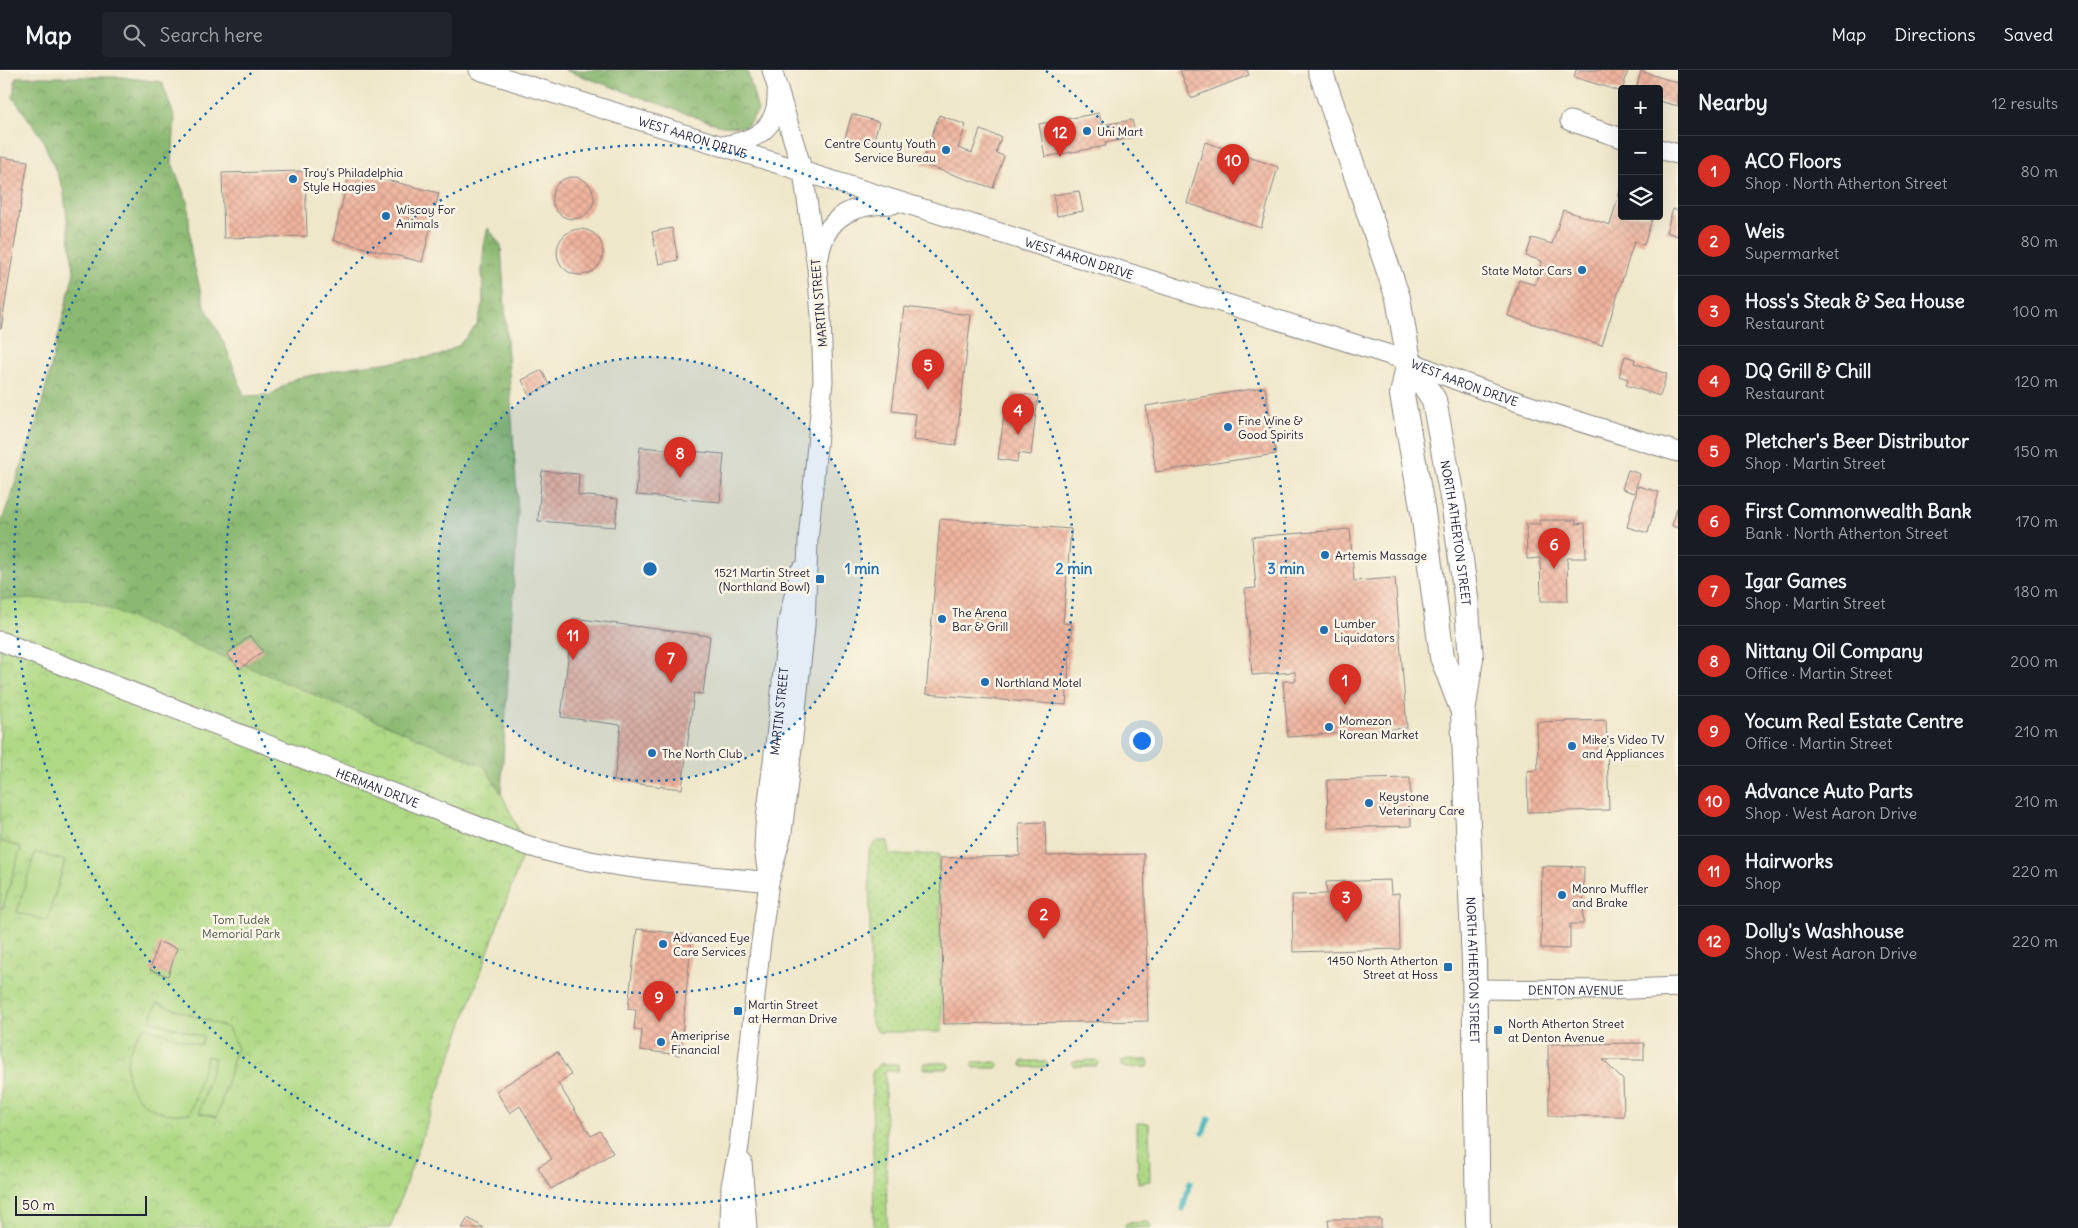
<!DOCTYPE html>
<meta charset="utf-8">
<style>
:root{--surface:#171b24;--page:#20242c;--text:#f1f3f6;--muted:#9ea1a6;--line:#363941;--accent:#d93025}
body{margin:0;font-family:Delius,sans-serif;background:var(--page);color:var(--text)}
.controls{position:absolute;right:15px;top:15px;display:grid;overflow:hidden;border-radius:5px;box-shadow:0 5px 20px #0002}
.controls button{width:45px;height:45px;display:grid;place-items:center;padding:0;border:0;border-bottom:1px solid var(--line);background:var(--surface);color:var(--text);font:25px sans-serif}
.scale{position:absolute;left:15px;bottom:12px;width:132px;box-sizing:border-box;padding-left:5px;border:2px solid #22223b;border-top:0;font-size:14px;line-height:18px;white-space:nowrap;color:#22223b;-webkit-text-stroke:4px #fcf5e5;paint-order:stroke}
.you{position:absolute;left:1141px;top:670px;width:18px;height:18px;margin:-12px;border:4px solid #fff;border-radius:50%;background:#1a73e8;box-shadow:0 0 0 8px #1a73e833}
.badge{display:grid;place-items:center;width:32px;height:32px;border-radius:50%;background:var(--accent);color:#fff;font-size:16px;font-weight:700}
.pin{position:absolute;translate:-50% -41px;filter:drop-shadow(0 1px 2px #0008)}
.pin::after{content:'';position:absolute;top:26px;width:18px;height:15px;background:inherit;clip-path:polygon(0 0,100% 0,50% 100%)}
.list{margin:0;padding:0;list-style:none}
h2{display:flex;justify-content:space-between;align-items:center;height:65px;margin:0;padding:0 20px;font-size:21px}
h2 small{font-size:16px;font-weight:400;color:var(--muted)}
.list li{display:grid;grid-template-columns:32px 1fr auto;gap:15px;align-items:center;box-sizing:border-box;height:70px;padding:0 20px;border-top:1px solid var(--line)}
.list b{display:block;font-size:19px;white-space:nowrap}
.list p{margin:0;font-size:16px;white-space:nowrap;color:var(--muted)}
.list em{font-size:16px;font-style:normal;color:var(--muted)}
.icon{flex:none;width:28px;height:28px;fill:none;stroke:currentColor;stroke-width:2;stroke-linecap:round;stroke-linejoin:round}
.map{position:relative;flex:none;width:1678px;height:1158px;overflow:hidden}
header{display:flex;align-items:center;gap:30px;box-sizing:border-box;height:70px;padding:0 25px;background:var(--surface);border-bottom:1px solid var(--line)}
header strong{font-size:24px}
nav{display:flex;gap:28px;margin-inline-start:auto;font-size:18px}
.search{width:350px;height:45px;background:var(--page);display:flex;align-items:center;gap:12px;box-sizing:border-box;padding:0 18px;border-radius:5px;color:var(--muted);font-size:19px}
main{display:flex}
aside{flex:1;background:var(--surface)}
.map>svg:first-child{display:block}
.grass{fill:url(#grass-dots);stroke:#687e60}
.forest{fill:url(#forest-crowns);stroke:#566e56}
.park{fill:url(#park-crowns);stroke:#687e60}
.pitch{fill:#afd985;stroke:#687e60}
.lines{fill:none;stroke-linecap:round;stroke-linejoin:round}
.stream{stroke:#49b8be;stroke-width:5}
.building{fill:url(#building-cross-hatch)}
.minor-casing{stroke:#888482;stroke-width:21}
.major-casing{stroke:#888482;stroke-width:26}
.minor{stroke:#fff;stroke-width:19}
.major{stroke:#fff;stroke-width:24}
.ring{fill:none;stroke:#1f6fb2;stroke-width:2.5;stroke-dasharray:2.5 5}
.poi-dot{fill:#1f6fb2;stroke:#fcf5e5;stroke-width:2}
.labels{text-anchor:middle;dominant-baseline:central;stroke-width:5;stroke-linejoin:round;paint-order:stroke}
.poi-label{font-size:12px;fill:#22223b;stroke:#fcf5e5;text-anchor:start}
.street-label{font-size:12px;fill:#22223b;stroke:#fcf5e5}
.park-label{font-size:12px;fill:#4c5951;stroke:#fcf5e5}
.centre{fill:#1f6fb2;stroke:#fcf5e5;stroke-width:2.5}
.ring-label{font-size:15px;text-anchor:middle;font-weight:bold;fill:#1f6fb2;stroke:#fcf5e5;stroke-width:5;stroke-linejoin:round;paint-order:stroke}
</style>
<header>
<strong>Map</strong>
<div class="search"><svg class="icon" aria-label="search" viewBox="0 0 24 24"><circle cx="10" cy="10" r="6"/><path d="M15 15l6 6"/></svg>Search here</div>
<nav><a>Map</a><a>Directions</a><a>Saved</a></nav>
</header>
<main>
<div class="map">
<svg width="1678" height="1158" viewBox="0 0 1678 1158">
<defs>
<pattern id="grass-dots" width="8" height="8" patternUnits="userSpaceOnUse" patternTransform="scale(1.25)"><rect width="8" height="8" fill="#afd985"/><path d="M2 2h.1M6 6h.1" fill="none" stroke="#96ba74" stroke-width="1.8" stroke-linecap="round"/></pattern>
<pattern id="forest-crowns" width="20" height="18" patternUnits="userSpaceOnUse" patternTransform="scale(1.25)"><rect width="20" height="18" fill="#8bb972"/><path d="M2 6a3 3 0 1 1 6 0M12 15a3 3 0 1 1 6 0" fill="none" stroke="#71965f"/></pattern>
<pattern id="park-crowns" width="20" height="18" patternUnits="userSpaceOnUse" patternTransform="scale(1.25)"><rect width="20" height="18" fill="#afd985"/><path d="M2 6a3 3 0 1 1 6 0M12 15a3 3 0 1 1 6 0" fill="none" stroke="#96ba74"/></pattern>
<pattern id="building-cross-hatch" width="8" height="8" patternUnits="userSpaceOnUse" patternTransform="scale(1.25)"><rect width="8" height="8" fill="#efb49e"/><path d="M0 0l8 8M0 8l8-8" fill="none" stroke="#cd9a89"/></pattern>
</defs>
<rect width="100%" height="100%" fill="#fcf5e5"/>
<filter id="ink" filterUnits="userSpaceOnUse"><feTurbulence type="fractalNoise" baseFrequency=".02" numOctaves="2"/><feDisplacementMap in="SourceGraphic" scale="10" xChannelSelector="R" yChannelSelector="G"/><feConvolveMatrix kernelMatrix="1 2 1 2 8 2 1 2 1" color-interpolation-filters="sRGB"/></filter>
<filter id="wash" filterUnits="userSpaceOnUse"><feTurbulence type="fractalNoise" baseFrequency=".0096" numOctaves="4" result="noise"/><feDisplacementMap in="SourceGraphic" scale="20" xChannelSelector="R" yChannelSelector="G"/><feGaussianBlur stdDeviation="1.12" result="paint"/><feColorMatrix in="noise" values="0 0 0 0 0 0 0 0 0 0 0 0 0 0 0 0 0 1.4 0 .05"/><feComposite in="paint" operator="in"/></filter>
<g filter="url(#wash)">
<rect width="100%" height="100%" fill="#efe7ca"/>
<path class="grass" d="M877,771H888L889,785L939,784L942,962H878L871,953L869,780Z
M1128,989L1148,990L1149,995L1147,997L1126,998L1121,996L1122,991Z
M1096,990L1099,993L1096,996H1074L1072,993L1074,991Z
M1023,991H1045L1048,994L1046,997H1024L1021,994Z
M974,992H996L999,994L996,998H974L972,995Z
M925,993H947L950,996L947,999H925L923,996Z
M879,994H898V1001H885L887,1158H877L874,1156L872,1003Z
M1137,1053H1149L1150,1111L1138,1113Z
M1148,1152L1151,1156L1150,1158L1124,1157L1127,1153Z"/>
<path class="forest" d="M565,0H747L758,41L746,57L721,56Z
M16,7H121L162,12L175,49L172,93L188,134L191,183L204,234L227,280L244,326L270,325L294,309L351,297L439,286L459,275L477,255L483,233L482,201L484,175L488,158L501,176L518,442L501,723L481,718L0,551V456L38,349L74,202L63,118L42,68L13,27Z"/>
<path class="park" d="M0,529H86L484,696L501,723L526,775L390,1158H0Z"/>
<path class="pitch" d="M0,771L21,777L3,838L0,837Z
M35,782L65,791L47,851L17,842Z
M157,933L228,958L237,977L217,1047L199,1043L215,988L207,986L190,1043C134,1052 107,999 144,957L200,975L204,967L150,950Z"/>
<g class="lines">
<path class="stream" d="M1203,1063L1209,1048
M1183,1139L1190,1112"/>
</g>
<g id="blocks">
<path class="building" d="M1180,0H1247L1249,5L1191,28Z
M1576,0H1628L1622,22L1574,7Z
M1641,1L1678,13V36L1659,31V19H1636Z
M1099,43L1102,55L1132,50L1136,67L1105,73L1106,76L1045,87L1039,54Z
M852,44L879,52L872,76L845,68Z
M939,45L966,55L958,78L972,83L980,60L1001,67L996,83L1004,86L993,118L922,94Z
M1205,72L1278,97L1261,158L1187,133Z
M0,87L28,91L1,259H0Z
M305,101L307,166L224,168L222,103Z
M350,101L439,123L422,192L333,170Z
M552 128a21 21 0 1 1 42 0a21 21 0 1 1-42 0Z
M1621,117L1622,146H1653L1644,175L1634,172L1602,275L1508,246L1519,210L1535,215L1542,191L1526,186L1532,168L1552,174L1563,140L1610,155Z
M1079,121L1083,141L1057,146L1053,125Z
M1673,139L1678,141V166L1666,162Z
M672,158L678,190L659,194L652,162Z
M557 182a23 23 0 1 1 46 0a23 23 0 1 1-46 0Z
M904,237L971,245L956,375L913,370L916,344L892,341Z
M1625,286L1635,289L1634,293L1667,304L1660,326L1626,315L1628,309L1619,306Z
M542,300L549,315L529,325L522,310Z
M1265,317L1276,384L1156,402L1146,336Z
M1012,323L1038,326L1031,385L1019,383L1017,392L998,389L1004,346H1009Z
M640,377L724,384L720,432L636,425Z
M1628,400L1640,404L1634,423L1622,419Z
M542,401L579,404L578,425L618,429L615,457L538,451Z
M1638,416L1659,422L1648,463L1627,457Z
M1677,438H1678V458L1672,456Z
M940,449L1071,459L1063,553L1072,554L1066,635L926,624Z
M1539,450H1576V454L1585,453L1586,488H1567L1568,531H1541L1540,488L1527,489L1526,454H1540Z
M1350,459L1354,511L1395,508L1407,658L1288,667L1283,611H1296L1295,602L1252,605L1245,519L1256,518L1252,467Z
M573,548L710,566L703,624L694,623L682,719L614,711L621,655L561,647Z
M250,566L263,581L240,599L227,584Z
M1606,650L1609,740L1528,742L1527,701L1538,700L1537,652Z
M1410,708L1411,756L1328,758L1327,710Z
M1045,752L1046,786L1144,784L1148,951L944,954L940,788L1020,786L1019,753Z
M1542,796L1584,797L1583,854H1570V879L1541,878Z
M1390,810L1391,824L1399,823L1400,879L1293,882L1292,825L1327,824L1326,812Z
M637,859L692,865L680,985L640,980L642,960L634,959L636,940L628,939Z
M158,872L177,878L168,906L150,900Z
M1644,973V990H1603L1623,1010L1624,1046H1549L1548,974Z
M557,982L571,1005L558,1013L591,1066L600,1061L613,1083L551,1119L538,1097L552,1089L520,1036L510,1043L496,1021Z
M468,1148L484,1158H462Z
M1328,1149H1381V1158H1329Z"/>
</g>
</g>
<g filter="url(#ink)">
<use href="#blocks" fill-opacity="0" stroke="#888482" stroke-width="1"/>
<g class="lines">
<defs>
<g id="minor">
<path id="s1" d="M479,0L1409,291C1496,328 1588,354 1678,382"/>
<path d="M1570,51L1622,68"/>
<path d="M721,76C753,72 779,59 777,23"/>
<path d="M1659,79L1678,84"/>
<path d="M819,187C825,145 854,134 893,134"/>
<path id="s2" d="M0,571L526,775C603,800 689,803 769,812"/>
<path id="s3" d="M768,806L764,778L765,757L779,642L788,551L800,501"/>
<path id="s4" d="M1474,919L1609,920L1678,917"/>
<path d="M742,1092L747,1158"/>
<path d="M730,1158L731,1116L739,1076L760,880L769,812L782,763L789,704L805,556L808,471L823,311L821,246L817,198L803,102L772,0"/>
</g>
<g id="major">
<path d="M1320,0L1398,228L1409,291L1402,325L1423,442L1442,587L1462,639"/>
<path id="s5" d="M1409,291L1434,330L1454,438L1466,527L1471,588L1463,643L1474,892L1478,1158"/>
</g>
</defs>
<use href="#minor" class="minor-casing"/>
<use href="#major" class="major-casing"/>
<use href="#minor" class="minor"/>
<use href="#major" class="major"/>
</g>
</g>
<circle cx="650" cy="499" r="212" fill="#1f6fb2" fill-opacity=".12"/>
<g class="ring">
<circle cx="650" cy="499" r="212"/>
<circle cx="650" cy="499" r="424"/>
<path d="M1046 1A636 636 0 1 1 254 1"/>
</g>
<g class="poi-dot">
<circle cx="1087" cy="61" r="5"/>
<circle cx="946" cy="80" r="5"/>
<circle cx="293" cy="109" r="5"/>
<circle cx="386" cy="146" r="5"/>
<circle cx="1582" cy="200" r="5"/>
<circle cx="1228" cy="357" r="5"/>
<circle cx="1325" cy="485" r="5"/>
<rect x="815" y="504" width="10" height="10" rx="2.5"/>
<circle cx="942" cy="549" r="5"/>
<circle cx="1324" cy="560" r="5"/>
<circle cx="985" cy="612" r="5"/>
<circle cx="1329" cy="657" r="5"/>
<circle cx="1572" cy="676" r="5"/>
<circle cx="652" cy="683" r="5"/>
<circle cx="1369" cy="733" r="5"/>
<circle cx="1562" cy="825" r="5"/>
<circle cx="663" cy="874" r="5"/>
<rect x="1443" y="892" width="10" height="10" rx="2.5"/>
<rect x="733" y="936" width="10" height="10" rx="2.5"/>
<rect x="1493" y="955" width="10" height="10" rx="2.5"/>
<circle cx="661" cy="972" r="5"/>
</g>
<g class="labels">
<g class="poi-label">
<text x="1097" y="61">Uni Mart</text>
<text x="936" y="73" text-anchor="end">Centre County Youth<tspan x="936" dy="14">Service Bureau</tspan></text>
<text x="303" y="102">Troy's Philadelphia<tspan x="303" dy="14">Style Hoagies</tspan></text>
<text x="396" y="139">Wiscoy For<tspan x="396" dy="14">Animals</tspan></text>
<text x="1572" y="200" text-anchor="end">State Motor Cars</text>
<text x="1238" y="350">Fine Wine &amp;<tspan x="1238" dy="14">Good Spirits</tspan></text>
<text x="1335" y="485">Artemis Massage</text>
<text x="810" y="502" text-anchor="end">1521 Martin Street<tspan x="810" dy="14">(Northland Bowl)</tspan></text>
<text x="952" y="542">The Arena<tspan x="952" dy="14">Bar &amp; Grill</tspan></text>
<text x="1334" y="553">Lumber<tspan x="1334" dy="14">Liquidators</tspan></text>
<text x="995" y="612">Northland Motel</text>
<text x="1339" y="650">Momezon<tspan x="1339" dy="14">Korean Market</tspan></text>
<text x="1582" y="669">Mike's Video TV<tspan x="1582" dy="14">and Appliances</tspan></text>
<text x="662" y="683">The North Club</text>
<text x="1379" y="726">Keystone<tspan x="1379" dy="14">Veterinary Care</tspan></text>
<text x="1572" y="818">Monro Muffler<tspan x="1572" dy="14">and Brake</tspan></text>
<text x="673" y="867">Advanced Eye<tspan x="673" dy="14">Care Services</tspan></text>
<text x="1438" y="890" text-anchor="end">1450 North Atherton<tspan x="1438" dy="14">Street at Hoss</tspan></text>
<text x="748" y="934">Martin Street<tspan x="748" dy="14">at Herman Drive</tspan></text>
<text x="1508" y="953">North Atherton Street<tspan x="1508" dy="14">at Denton Avenue</tspan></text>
<text x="671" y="965">Ameriprise<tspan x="671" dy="14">Financial</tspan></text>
</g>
<g class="street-label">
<text stroke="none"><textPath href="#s1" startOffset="224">WEST AARON DRIVE</textPath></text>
<text stroke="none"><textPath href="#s1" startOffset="629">WEST AARON DRIVE</textPath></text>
<text transform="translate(819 233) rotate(-95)">MARTIN STREET</text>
<text stroke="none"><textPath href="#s1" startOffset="1034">WEST AARON DRIVE</textPath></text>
<text stroke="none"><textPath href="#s5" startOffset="181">NORTH ATHERTON STREET</textPath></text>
<text stroke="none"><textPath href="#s3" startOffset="166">MARTIN STREET</textPath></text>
<text stroke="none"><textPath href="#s2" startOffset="405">HERMAN DRIVE</textPath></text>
<text stroke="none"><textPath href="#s5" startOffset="620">NORTH ATHERTON STREET</textPath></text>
<text stroke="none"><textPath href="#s4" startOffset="102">DENTON AVENUE</textPath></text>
</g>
<g class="park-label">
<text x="241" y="849">Tom Tudek<tspan x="241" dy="14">Memorial Park</tspan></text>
</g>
</g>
<circle cx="650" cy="499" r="8" class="centre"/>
<g class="ring-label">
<text x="862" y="504">1 min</text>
<text x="1074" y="504">2 min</text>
<text x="1286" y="504">3 min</text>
</g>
</svg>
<div class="controls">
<button>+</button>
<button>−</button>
<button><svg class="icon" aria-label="layers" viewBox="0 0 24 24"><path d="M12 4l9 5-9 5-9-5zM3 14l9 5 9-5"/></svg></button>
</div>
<div class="scale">50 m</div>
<div class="you"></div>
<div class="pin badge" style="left:1345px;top:635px">1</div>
<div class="pin badge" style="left:1044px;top:869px">2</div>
<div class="pin badge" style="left:1346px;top:852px">3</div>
<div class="pin badge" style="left:1018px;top:365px">4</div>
<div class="pin badge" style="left:928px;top:320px">5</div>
<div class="pin badge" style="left:1554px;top:499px">6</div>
<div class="pin badge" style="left:671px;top:613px">7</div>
<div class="pin badge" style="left:680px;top:408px">8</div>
<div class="pin badge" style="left:659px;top:952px">9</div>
<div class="pin badge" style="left:1233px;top:115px">10</div>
<div class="pin badge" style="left:573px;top:590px">11</div>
<div class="pin badge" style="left:1060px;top:87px">12</div>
</div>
<aside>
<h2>Nearby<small>12 results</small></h2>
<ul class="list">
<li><span class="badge">1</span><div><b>ACO Floors</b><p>Shop · North Atherton Street</p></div><em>80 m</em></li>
<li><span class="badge">2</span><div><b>Weis</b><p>Supermarket</p></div><em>80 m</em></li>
<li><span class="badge">3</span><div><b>Hoss's Steak &amp; Sea House</b><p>Restaurant</p></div><em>100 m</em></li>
<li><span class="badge">4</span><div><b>DQ Grill &amp; Chill</b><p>Restaurant</p></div><em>120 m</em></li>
<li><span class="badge">5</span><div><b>Pletcher's Beer Distributor</b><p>Shop · Martin Street</p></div><em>150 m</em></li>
<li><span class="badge">6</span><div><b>First Commonwealth Bank</b><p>Bank · North Atherton Street</p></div><em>170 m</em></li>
<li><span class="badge">7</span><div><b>Igar Games</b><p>Shop · Martin Street</p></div><em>180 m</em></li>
<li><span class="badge">8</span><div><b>Nittany Oil Company</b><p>Office · Martin Street</p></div><em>200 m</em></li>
<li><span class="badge">9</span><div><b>Yocum Real Estate Centre</b><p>Office · Martin Street</p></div><em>210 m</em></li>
<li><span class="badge">10</span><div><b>Advance Auto Parts</b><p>Shop · West Aaron Drive</p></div><em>210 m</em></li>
<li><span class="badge">11</span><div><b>Hairworks</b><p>Shop</p></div><em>220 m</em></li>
<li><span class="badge">12</span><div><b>Dolly's Washhouse</b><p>Shop · West Aaron Drive</p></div><em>220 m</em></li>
</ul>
</aside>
</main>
